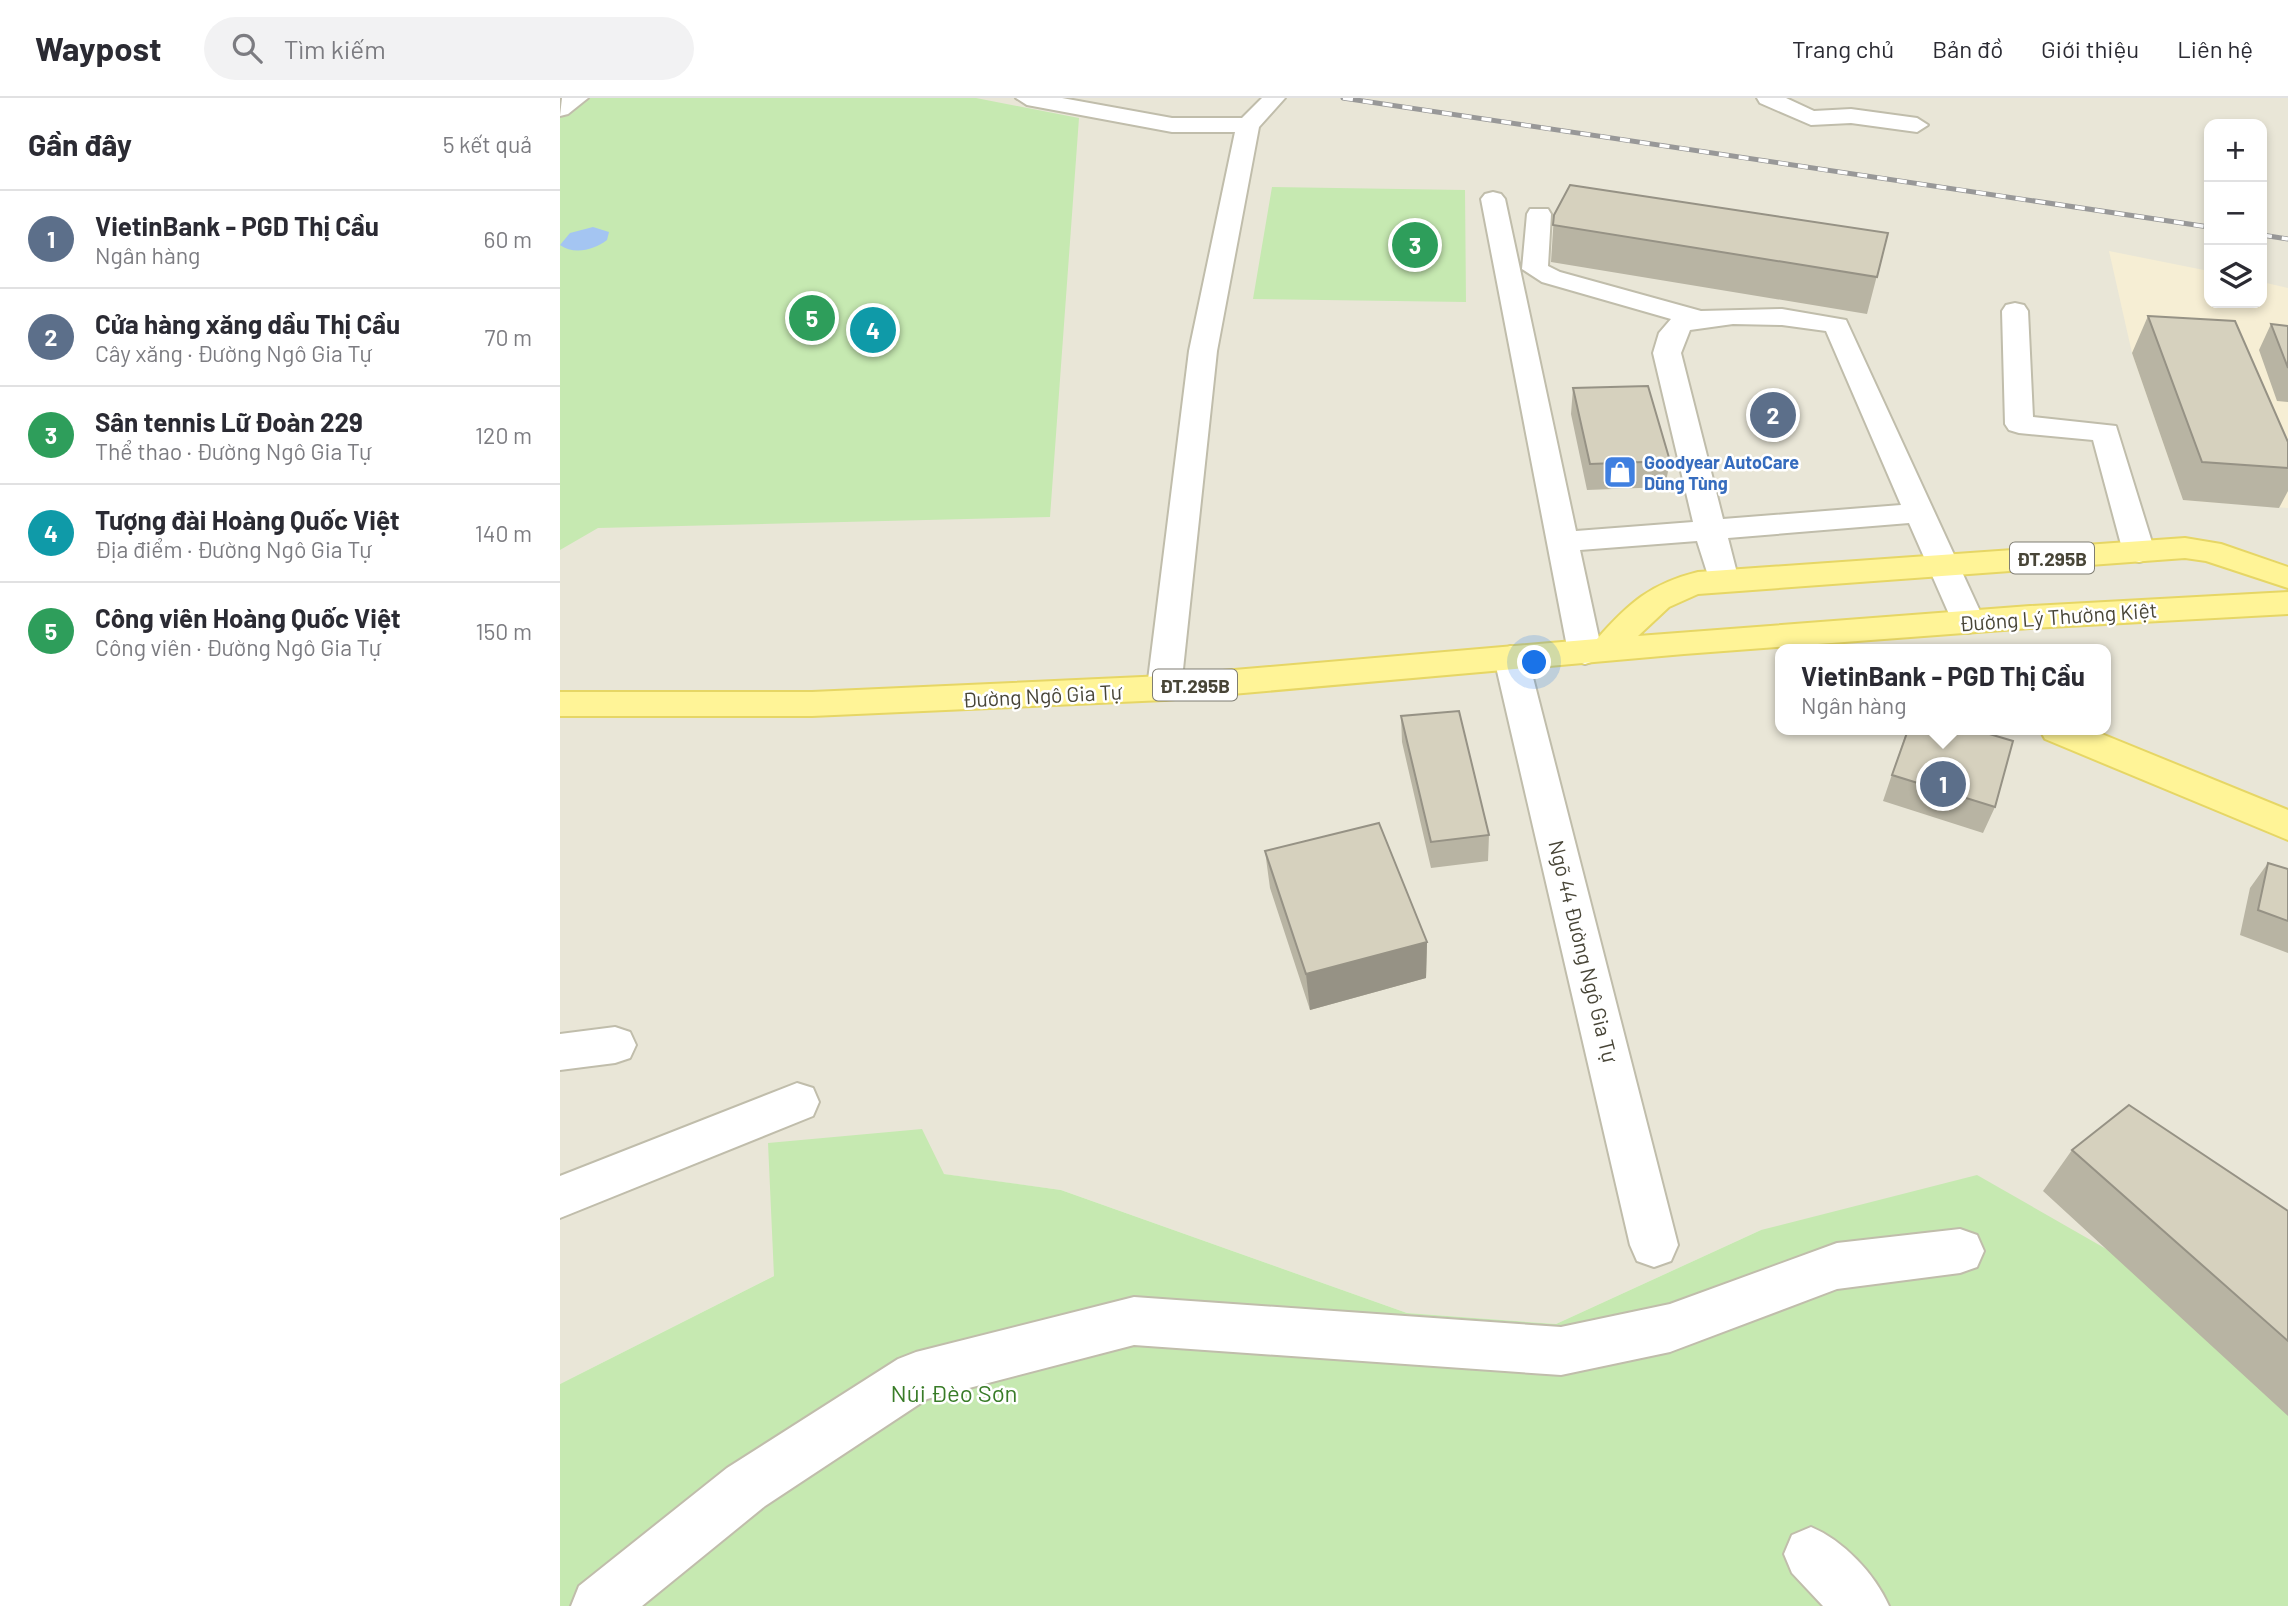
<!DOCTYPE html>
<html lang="vi">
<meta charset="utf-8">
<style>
:root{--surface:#fff;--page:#f2f2f3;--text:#2b2b33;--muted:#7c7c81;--line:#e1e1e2;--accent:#fd6217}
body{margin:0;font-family:Barlow,sans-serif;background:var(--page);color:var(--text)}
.controls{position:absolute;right:21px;top:21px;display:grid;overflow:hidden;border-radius:14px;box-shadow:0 4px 10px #0003}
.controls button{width:63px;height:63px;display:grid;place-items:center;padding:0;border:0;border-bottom:2px solid var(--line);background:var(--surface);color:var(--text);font:35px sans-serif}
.you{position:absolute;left:975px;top:565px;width:24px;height:24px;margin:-18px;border:5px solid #fff;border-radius:50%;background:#1a73e8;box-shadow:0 0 0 10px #1a73e833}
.badge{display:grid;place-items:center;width:46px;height:46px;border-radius:50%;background:var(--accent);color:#fff;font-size:23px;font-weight:700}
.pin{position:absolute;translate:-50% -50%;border:4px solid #fff;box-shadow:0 2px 7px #0006}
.popup{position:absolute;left:1215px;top:546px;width:336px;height:91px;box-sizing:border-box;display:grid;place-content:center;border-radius:14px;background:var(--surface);filter:drop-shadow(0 2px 5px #0005);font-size:23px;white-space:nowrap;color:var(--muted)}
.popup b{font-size:26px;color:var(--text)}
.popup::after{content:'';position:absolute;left:50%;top:100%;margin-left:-14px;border:14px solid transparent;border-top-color:var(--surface)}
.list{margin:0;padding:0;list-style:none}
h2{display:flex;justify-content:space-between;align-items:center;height:91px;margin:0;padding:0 28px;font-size:30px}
h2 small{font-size:23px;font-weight:400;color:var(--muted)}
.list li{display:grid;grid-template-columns:46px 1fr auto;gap:21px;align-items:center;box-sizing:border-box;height:98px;padding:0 28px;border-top:2px solid var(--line)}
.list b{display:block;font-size:26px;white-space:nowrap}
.list p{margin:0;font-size:23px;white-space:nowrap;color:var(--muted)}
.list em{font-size:23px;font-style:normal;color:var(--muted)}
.icon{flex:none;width:38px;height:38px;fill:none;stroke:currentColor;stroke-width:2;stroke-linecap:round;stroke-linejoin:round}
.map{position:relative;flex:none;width:1728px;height:1508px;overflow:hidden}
header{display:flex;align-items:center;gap:42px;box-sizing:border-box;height:98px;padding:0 35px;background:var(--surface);border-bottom:2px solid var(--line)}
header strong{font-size:33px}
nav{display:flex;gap:38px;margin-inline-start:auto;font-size:24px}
.search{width:490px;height:63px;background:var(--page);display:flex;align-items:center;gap:18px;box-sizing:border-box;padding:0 24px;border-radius:38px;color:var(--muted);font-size:26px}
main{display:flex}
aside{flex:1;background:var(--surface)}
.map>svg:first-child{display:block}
.residential{fill:#e9e6d7;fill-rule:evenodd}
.commercial{fill:#f6eed4}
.green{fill:#c6e9b1}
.water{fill:#a4c5f2}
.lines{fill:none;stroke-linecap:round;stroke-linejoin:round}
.minor-casing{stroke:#c0bdab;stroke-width:4}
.major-casing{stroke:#e6d665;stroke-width:4}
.minor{fill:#fff;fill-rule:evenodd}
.major{fill:#fff497;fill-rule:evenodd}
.rail-casing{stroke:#989898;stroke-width:5}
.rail{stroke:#fff;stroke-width:3.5;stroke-dasharray:10;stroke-linecap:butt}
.wall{fill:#b8b4a3}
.shaded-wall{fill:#969285}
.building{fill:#d6d1be;stroke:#969285;stroke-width:2}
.labels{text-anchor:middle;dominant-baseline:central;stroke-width:5;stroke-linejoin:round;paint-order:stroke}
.far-shop-label{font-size:18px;font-weight:bold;fill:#366cbe;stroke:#fff;text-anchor:start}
.shield{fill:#fff;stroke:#7f7d73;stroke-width:2}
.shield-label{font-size:19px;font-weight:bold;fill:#484537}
.street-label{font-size:21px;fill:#484537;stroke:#fff}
.near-park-label{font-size:24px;fill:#397c28;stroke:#fff}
</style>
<header>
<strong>Waypost</strong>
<div class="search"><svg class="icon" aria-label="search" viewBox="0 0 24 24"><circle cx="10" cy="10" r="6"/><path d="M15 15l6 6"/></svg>Tìm kiếm</div>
<nav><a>Trang chủ</a><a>Bản đồ</a><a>Giới thiệu</a><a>Liên hệ</a></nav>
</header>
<main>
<aside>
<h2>Gần đây<small>5 kết quả</small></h2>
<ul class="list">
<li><span class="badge" style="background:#5c6f8a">1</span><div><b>VietinBank - PGD Thị Cầu</b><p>Ngân hàng</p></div><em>60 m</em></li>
<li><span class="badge" style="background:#5c6f8a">2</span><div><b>Cửa hàng xăng dầu Thị Cầu</b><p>Cây xăng · Đường Ngô Gia Tự</p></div><em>70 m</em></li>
<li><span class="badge" style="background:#2e9e5b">3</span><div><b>Sân tennis Lữ Đoàn 229</b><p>Thể thao · Đường Ngô Gia Tự</p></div><em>120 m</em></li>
<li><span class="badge" style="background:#0f9aa8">4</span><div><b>Tượng đài Hoàng Quốc Việt</b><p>Địa điểm · Đường Ngô Gia Tự</p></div><em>140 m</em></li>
<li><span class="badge" style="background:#2e9e5b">5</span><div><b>Công viên Hoàng Quốc Việt</b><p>Công viên · Đường Ngô Gia Tự</p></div><em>150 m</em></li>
</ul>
</aside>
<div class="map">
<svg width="1728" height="1508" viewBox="0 0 1728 1508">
<rect width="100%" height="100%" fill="#f5f3e9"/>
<path class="residential" d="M0,0H1728V1255L1201,1132L996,1226L847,1215L501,1092L383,1076L214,1178L0,1286ZM1649,26H1702V205H1649ZM1220,551H1546V632H1220Z"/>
<path class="commercial" d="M1549,153L1649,173V205H1702V184L1728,190V410L1623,402L1572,255Z"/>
<path class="green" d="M27,0H416L519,20L490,419L38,430L0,452V18Z
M712,89L905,92L906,204L693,201Z
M362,1031L384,1076L501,1092L847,1215L996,1226L1201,1132L1417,1077L1728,1255V1508H0V1286L214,1178L208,1045Z"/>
<path class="water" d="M33,129L49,134L47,142C34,152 14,157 0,147L10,135Z"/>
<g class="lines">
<defs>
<path id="minor" d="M2,0H28L8,16L0,18Z
M456,0H502L612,20H682L702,0H725L699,29L657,253L621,590L616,599L604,602L592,599L587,590L629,253L675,34H612L467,7Z
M1197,0H1226L1254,13L1291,11L1357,20L1368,27L1357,34L1291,25L1251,27L1200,5Z
M933,94L941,96L945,101L1016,433L1133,424L1093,255L1099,235L1111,221L982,184L962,171L967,116L970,111H988L991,116L988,168L1000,174L1141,213L1222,211L1286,222L1425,524L1420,532L1408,535L1396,532L1349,425L1168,440L1179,483L1174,490L1163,493L1152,490L1137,443L1020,452L1042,554L1037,562L1025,566L1013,562L1008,554L921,101L925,96ZM1173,226L1222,227L1266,233L1341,407L1163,421L1121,255L1130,232Z
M1455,205L1464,207L1468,213L1473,319L1556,328L1595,454L1590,461L1579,464L1568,461L1563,454L1533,342L1459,335L1449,332L1445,326L1442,213L1446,207Z
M951,548L963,552L968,560L1118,1147L1111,1163L1094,1169L1077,1163L1070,1147L934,560L939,552Z
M55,929L70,934L76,947L70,960L55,965L0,972V936Z
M237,985L253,990L259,1004L253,1018L0,1120V1078Z
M1400,1131L1417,1137L1424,1153L1417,1169L1400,1175L1277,1191L1110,1254L1001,1277L574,1247L367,1301L205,1408L82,1508H11L19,1488L167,1370L338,1261L356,1254L574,1199L1001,1229L1110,1206L1277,1145Z
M1251,1429C1283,1442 1315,1476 1329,1508H1263L1232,1475L1224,1456L1232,1437Z"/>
<path id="major" d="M1625,440L1661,446L1728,469V490L1646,463L1625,460L1138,496L1109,509L1078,538L1470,508L1728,494V516L1470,530L1124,556L604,602L252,618H0V594H252L604,578L1037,541C1069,505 1090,486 1138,474Z
M1480,632H1532L1728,712V742L1485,641Z"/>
</defs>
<use href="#minor" class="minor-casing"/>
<use href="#major" class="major-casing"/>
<use href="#minor" class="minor"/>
<use href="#major" class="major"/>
<defs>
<path id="rail" d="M783,0L1649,129
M1702,137L1728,141"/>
</defs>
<use href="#rail" class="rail-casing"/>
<use href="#rail" class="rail"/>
</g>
<path class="wall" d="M994,117L1328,135L1307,216L991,164Z
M1588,218L1728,344V393L1719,410L1623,402L1572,255Z
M1711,226L1728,228V304L1717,303L1699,252Z
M1013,290L1110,363L1105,389L1027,392L1011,316Z
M841,618L929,737L928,763L871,770L842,644Z
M1347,632L1435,709L1423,735L1323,703Z
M705,753L867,844L866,880L750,912L710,790Z
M1708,765L1728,771V855L1680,837L1690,790Z
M1512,1052L1728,1113V1318L1483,1093Z"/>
<path class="shaded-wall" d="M867,844L866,880L750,912L746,876Z"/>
<path class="building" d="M1010,87L1328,135L1317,179L993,127L994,117Z
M1588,218L1675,223L1728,344V370L1642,364Z
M1711,226L1728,228V270Z
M1088,288L1110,363L1030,366L1013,290Z
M899,613L929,737L871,744L841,618Z
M1348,632H1416L1453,643L1435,709L1332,677Z
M819,725L867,844L746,876L705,753Z
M1708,765L1728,771V823L1698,812Z
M1569,1007L1728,1113V1243L1512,1052Z"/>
<defs>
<symbol id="shop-square" viewBox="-11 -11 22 22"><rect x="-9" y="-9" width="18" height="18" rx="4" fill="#3f7fe0" stroke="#fff"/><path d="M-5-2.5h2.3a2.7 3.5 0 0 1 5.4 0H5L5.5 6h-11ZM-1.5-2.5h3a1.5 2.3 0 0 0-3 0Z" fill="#fff"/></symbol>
</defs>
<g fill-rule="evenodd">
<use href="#shop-square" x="1041" y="355" width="38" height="38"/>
</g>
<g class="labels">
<g class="far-shop-label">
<text x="1084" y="364">Goodyear AutoCare<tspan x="1084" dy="21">Dũng Tùng</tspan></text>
</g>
<g class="shield">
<rect x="1450" y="444.5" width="84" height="31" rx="5"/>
<rect x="593" y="571.5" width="84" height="31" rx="5"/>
</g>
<g class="shield-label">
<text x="1492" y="460">ĐT.295B</text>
<text x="635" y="587">ĐT.295B</text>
</g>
<g class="street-label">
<text transform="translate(1498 518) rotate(-4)">Đường Lý Thường Kiệt</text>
<text transform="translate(482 597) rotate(-3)">Đường Ngô Gia Tự</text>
<text transform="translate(1024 853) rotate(76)">Ngõ 44 Đường Ngô Gia Tự</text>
</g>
<g class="near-park-label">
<text x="394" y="1294">Núi Đèo Sơn</text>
</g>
</g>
</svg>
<div class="controls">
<button>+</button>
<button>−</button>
<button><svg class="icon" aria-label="layers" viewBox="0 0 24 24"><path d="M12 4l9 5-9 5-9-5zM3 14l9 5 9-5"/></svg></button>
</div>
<div class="you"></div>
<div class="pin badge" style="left:1383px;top:686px;background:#5c6f8a">1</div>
<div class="popup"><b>VietinBank - PGD Thị Cầu</b>Ngân hàng</div>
<div class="pin badge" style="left:1213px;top:317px;background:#5c6f8a">2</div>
<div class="pin badge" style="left:855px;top:147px;background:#2e9e5b">3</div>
<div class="pin badge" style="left:313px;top:232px;background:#0f9aa8">4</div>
<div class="pin badge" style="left:252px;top:220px;background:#2e9e5b">5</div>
</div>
</main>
